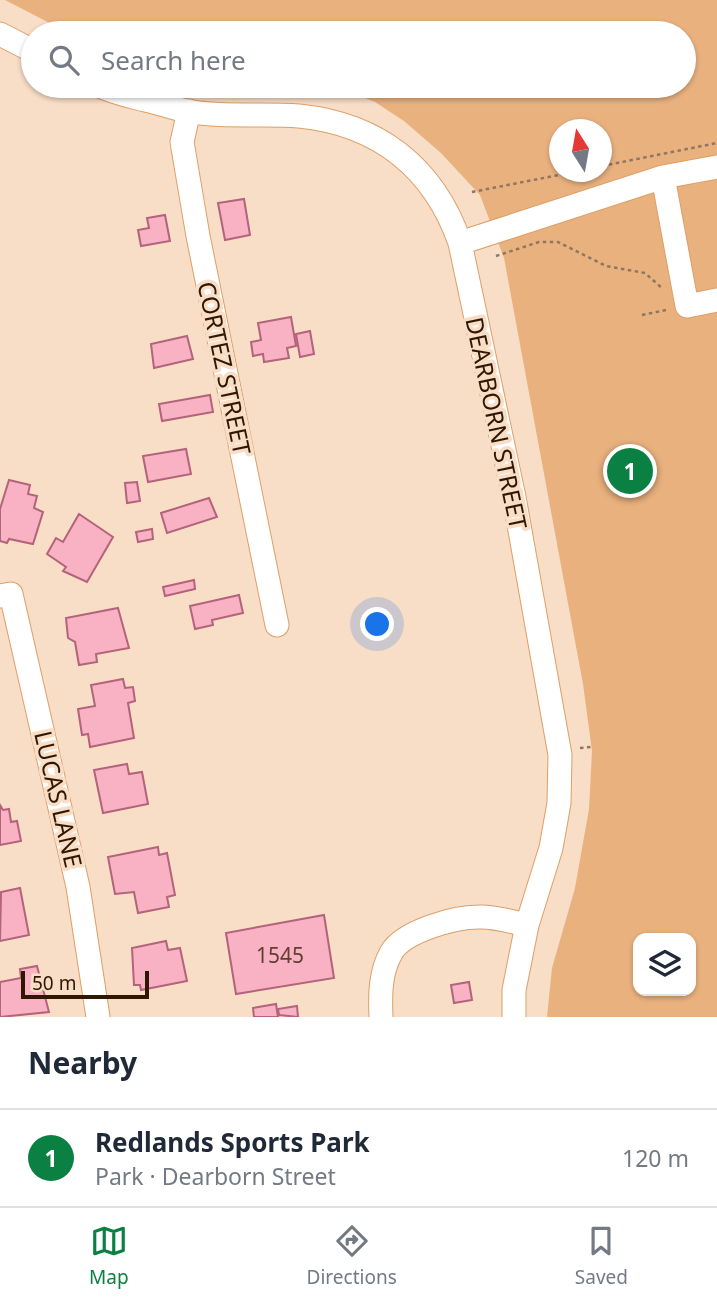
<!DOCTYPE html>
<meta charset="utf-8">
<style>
:root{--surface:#fff;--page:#f6f6f7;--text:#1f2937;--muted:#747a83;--line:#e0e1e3;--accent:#0b8043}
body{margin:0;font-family:"Noto Sans",sans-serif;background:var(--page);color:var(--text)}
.controls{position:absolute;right:21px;bottom:21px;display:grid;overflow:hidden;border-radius:14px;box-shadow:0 2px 5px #0004}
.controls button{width:63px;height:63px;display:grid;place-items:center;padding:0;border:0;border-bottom:2px solid var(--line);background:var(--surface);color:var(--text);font:35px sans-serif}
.compass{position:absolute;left:549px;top:119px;width:63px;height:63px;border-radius:50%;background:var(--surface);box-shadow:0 2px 5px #0004;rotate:349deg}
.scale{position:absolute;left:21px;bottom:18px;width:128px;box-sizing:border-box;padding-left:7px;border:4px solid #2f1701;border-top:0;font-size:19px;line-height:24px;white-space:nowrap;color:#2f1701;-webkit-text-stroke:5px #f8ddc7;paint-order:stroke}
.you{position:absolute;left:378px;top:625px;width:24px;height:24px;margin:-18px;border:5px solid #fff;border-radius:50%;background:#1a73e8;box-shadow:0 0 0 10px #1a73e833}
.badge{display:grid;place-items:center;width:46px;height:46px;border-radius:50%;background:var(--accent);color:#fff;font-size:23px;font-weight:700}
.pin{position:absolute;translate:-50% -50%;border:4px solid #fff;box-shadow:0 2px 7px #0006}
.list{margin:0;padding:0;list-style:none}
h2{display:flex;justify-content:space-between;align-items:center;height:91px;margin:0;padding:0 28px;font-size:30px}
h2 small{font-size:23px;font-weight:400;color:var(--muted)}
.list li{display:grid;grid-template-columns:46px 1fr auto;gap:21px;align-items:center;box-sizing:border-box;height:98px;padding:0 28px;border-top:2px solid var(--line)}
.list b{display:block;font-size:26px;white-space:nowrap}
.list p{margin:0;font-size:23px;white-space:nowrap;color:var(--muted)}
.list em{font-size:23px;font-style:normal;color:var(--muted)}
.icon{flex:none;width:38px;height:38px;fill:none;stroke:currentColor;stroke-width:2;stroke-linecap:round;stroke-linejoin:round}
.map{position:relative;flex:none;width:717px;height:1017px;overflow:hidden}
.search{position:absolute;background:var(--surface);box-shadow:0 2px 5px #0004;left:21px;right:21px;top:21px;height:77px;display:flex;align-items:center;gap:18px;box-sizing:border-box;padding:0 24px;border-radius:38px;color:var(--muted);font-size:26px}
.sheet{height:189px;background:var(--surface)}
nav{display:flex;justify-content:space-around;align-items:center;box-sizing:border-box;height:98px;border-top:2px solid var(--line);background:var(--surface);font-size:19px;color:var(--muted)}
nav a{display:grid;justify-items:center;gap:4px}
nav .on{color:var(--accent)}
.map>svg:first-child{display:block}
.green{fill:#e9b17e;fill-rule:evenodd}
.building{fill:#f8b2c4;stroke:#b3637a;stroke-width:2}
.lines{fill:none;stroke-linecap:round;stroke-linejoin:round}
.minor-casing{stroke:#de9f66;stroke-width:25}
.path{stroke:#907660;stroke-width:2.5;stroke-dasharray:3.5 3.5;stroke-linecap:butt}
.minor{stroke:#fff;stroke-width:23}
.labels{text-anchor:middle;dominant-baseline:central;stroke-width:7;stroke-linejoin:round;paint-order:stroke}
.number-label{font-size:21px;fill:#613e32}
.street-label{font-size:24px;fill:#2f1701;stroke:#f8ddc7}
</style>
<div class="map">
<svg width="717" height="1017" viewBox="0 0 717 1017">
<rect width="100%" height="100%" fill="#f8ddc7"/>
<path class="green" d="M5,0H717V1017H547L552,968L575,888L589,809L592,751L583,684L504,258L480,195L441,153L404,121L375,102L348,91L326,87L271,89L245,86H684V33H69ZM560,130H602V172H560ZM638,938H691V991H638Z"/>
<path class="building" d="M244,199L250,235L225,240L218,203Z
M165,215L170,241L141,246L138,230L149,228L147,218Z
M291,317L296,346L287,348L289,358L264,362L263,354L253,356L251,342L261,340L258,323Z
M310,331L314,354L300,357L296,334Z
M187,336L193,359L154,368L151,344Z
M210,395L213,412L162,421L159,404Z
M186,449L191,474L148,482L143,456Z
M9,480L30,485L28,494L37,496L34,508L43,512L33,544L9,539L7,543L0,541V509Z
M137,482L140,501L127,503L125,483Z
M209,498L217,517L167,533L161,513Z
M79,514L113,537L87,582L63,571L66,567L47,554L56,538L63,542Z
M152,529L153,539L138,542L136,532Z
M194,580L195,589L165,596L163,587Z
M239,595L243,613L212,620L213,625L195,629L190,606Z
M118,608L129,648L96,654L97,662L79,665L75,642L68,638L66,618Z
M123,679L125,688L133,687L135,701L128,703L134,738L90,747L88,734L82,735L78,709L95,706L91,685Z
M127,764L129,774L142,772L148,804L103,813L94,770Z
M0,805L3,810L9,809L11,822L17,821L21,841L0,845Z
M158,847L159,855L167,853L175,895L167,897L169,907L138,913L134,892L115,894L108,857Z
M20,888L29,935L0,941L1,892Z
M324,915L334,978L236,994L226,933Z
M166,941L168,950L180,948L187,981L141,990L140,985H134L132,948Z
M37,966L49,1012L0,1017V982L21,978L20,969Z
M469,982L472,1000L454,1003L451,985Z
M276,1004L278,1017H254L253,1008Z
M297,1006L298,1017L279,1015L278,1009Z"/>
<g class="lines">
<defs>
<path id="minor" d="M0,34L33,51
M100,86C114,93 130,96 145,100C159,103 173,108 187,111C223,118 262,113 299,116C379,124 434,168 460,243L514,497L560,755L559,803L551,848L527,925L514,990V1017
M189,111L182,142L198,236L277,625
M663,177L687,306L717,300
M460,243L663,177L717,167
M0,596L11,594L78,887L98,1017
M381,1017C380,995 380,973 391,953C403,931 455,917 479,917C494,916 512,922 527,925"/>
</defs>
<use href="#minor" class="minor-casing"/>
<path class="path" d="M602,166L717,143
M472,192L574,172
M496,256L539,242H558L606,266L645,273L663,289
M642,315L666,310
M580,748L591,747"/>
<use href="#minor" class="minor"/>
</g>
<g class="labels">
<g class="number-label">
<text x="280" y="955">1545</text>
</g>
<g class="street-label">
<text transform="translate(225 368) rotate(78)">CORTEZ STREET</text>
<text transform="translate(497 423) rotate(78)">DEARBORN STREET</text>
<text transform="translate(59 799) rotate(77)">LUCAS LANE</text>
</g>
</g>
</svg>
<div class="controls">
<button><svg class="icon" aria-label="layers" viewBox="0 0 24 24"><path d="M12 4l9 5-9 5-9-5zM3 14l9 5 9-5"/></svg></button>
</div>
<svg class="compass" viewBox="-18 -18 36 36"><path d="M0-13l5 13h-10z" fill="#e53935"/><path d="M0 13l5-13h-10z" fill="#747a83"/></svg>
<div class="scale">50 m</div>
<div class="you"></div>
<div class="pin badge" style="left:630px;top:471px">1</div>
<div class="search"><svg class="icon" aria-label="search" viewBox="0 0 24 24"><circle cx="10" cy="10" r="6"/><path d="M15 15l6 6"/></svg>Search here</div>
</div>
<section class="sheet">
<h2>Nearby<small></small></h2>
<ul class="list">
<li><span class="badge">1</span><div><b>Redlands Sports Park</b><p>Park · Dearborn Street</p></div><em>120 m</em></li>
</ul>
</section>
<nav>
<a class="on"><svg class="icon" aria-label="map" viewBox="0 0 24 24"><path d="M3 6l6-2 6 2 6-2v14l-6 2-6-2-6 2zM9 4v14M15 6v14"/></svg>Map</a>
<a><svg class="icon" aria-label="directions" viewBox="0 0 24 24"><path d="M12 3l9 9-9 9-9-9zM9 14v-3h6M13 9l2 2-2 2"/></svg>Directions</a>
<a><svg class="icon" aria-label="saved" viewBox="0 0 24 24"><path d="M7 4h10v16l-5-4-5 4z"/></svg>Saved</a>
</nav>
